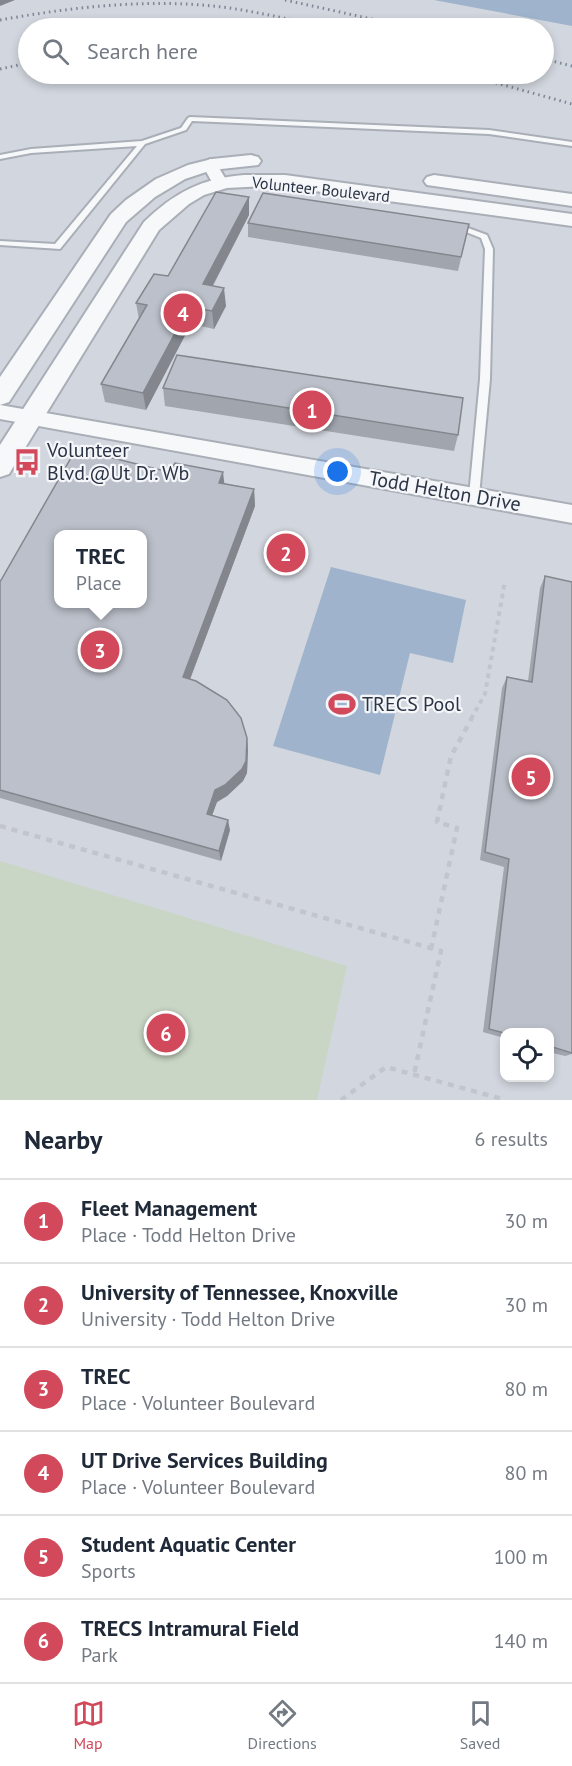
<!DOCTYPE html>
<meta charset="utf-8">
<style>
:root{--surface:#fff;--page:#f2f2f3;--text:#1f2937;--muted:#747a83;--line:#e0e1e3;--accent:#d1495b}
body{margin:0;font-family:"PT Sans",sans-serif;background:var(--page);color:var(--text)}
.controls{position:absolute;right:18px;bottom:18px;display:grid;overflow:hidden;border-radius:12px;box-shadow:0 3px 9px #0003}
.controls button{width:54px;height:54px;display:grid;place-items:center;padding:0;border:0;border-bottom:2px solid var(--line);background:var(--surface);color:var(--text);font:30px sans-serif}
.you{position:absolute;left:338px;top:472px;width:21px;height:21px;margin:-15px;border:4px solid #fff;border-radius:50%;background:#1a73e8;box-shadow:0 0 0 9px #1a73e833}
.badge{display:grid;place-items:center;width:39px;height:39px;border-radius:50%;background:var(--accent);color:#fff;font-size:20px;font-weight:700}
.pin{position:absolute;translate:-50% -50%;border:3px solid #fff;box-shadow:0 2px 6px #0006}
.popup{position:absolute;left:54px;top:530px;width:93px;height:78px;box-sizing:border-box;display:grid;place-content:center;border-radius:12px;background:var(--surface);filter:drop-shadow(0 2px 4px #0005);font-size:20px;white-space:nowrap;color:var(--muted)}
.popup b{font-size:22px;color:var(--text)}
.popup::after{content:'';position:absolute;left:50%;top:100%;margin-left:-12px;border:12px solid transparent;border-top-color:var(--surface)}
.list{margin:0;padding:0;list-style:none}
h2{display:flex;justify-content:space-between;align-items:center;height:78px;margin:0;padding:0 24px;font-size:26px}
h2 small{font-size:20px;font-weight:400;color:var(--muted)}
.list li{display:grid;grid-template-columns:39px 1fr auto;gap:18px;align-items:center;box-sizing:border-box;height:84px;padding:0 24px;border-top:2px solid var(--line)}
.list b{display:block;font-size:22px;white-space:nowrap}
.list p{margin:0;font-size:20px;white-space:nowrap;color:var(--muted)}
.list em{font-size:20px;font-style:normal;color:var(--muted)}
.icon{flex:none;width:33px;height:33px;fill:none;stroke:currentColor;stroke-width:2;stroke-linecap:round;stroke-linejoin:round}
.map{position:relative;flex:none;width:572px;height:1100px;overflow:hidden}
.search{position:absolute;background:var(--surface);box-shadow:0 3px 9px #0003;left:18px;right:18px;top:18px;height:66px;display:flex;align-items:center;gap:15px;box-sizing:border-box;padding:0 21px;border-radius:33px;color:var(--muted);font-size:22px}
.sheet{height:582px;background:var(--surface)}
nav{display:flex;justify-content:space-around;align-items:center;box-sizing:border-box;height:84px;border-top:2px solid var(--line);background:var(--surface);font-size:16px;color:var(--muted)}
nav a{display:grid;justify-items:center;gap:3px}
nav .on{color:var(--accent)}
.map>svg:first-child{display:block}
.built{fill:#d2d6de;fill-rule:evenodd}
.green{fill:#c9d6c5}
.water{fill:#9fb4cc}
.lines{fill:none;stroke-linecap:round;stroke-linejoin:round}
.service-casing{stroke:#a9aeb7;stroke-width:4}
.minor-casing{stroke:#a9aeb7;stroke-width:4}
.tertiary-casing{stroke:#a9aeb7;stroke-width:4}
.path-far1{stroke:#c2c5cb;stroke-width:4;stroke-dasharray:4.5 4.5;stroke-linecap:butt}
.path{stroke:#c2c5cb;stroke-width:4.5;stroke-dasharray:6 6;stroke-linecap:butt}
.service{fill:#f7f8fa;fill-rule:evenodd}
.minor{fill:#f7f8fa;fill-rule:evenodd}
.tertiary{fill:#f7f8fa;fill-rule:evenodd}
.rail{stroke:#7d8696;stroke-width:3;stroke-dasharray:1.5 4;stroke-linecap:butt}
.wall{fill:#a1a5ae}
.shaded-wall{fill:#83868d}
.building{fill:#bbc0ca;stroke:#83868d;stroke-width:1.5;fill-rule:evenodd}
.labels{text-anchor:middle;dominant-baseline:central;stroke-width:4.5;stroke-linejoin:round;paint-order:stroke}
.far-street-label{font-size:16px;fill:#2b3445;stroke:#f4f6f9}
.poi-label{font-size:20px;fill:#2b3445;stroke:#f4f6f9;text-anchor:start}
.street-label{font-size:20px;fill:#2b3445;stroke:#f4f6f9}
</style>
<div class="map">
<svg width="572" height="1100" viewBox="0 0 572 1100">
<rect width="100%" height="100%" fill="#e4e7ec"/>
<path class="built" d="M0,0H572V1100H0ZM28,28H544V74H28ZM58,534H142V604H58ZM504,1032H550V1078H504Z"/>
<path class="green" d="M0,861L347,966L317,1100H0Z"/>
<path class="water" d="M434,0H572V26Z
M331,567L466,600L453,663L410,653L380,775L273,746Z"/>
<g class="lines">
<defs>
<path id="service" d="M190,117L489,130L572,142V146L489,134L192,121L186,130L145,144L60,249L0,245V241L55,244L137,146L31,153L0,159V155L31,149L142,141L181,128L188,118Z
M450,226L468,228L487,235L493,249L490,379L479,496L474,500L469,496L480,379L485,249L481,238L466,232L450,230Z"/>
<path id="minor" d="M210,159L215,161L228,183L226,186H214L202,164Z
M0,405L572,505V523L0,419Z"/>
<path id="tertiary" d="M251,155L258,157L261,161L258,165L212,170L185,179L155,197L126,222L9,402L0,405V377L111,214L126,200L156,179L188,165L212,159Z
M244,175H285L572,214V226L285,187L263,186L227,188L204,195L189,204L159,230L9,474L0,477V445L144,222C174,193 202,178 244,175Z
M434,175L572,194V206L427,185L424,181L427,177Z"/>
</defs>
<use href="#service" class="service-casing"/>
<use href="#minor" class="minor-casing"/>
<use href="#tertiary" class="tertiary-casing"/>
<path class="path-far1" d="M471,719L485,694L505,581"/>
<path class="path" d="M0,826L441,951L414,1074
M431,949L457,828L437,822L451,756L472,718
M341,1100L386,1067L506,1100"/>
<use href="#service" class="service"/>
<use href="#minor" class="minor"/>
<use href="#tertiary" class="tertiary"/>
<path class="rail" d="M285,0L413,28
M0,20C67,8 134,0 202,5C241,8 278,17 316,25
M544,59L572,66
M0,69L28,63
M464,74L572,104"/>
</g>
<path class="wall" d="M249,197V215L213,286L226,306L214,329L191,324L146,410L105,402L101,384L139,319L136,303L168,276Z
M248,223L469,224L458,271L248,237Z
M163,388L458,435L454,451L165,406Z
M169,472L254,489L255,506L190,679L247,738L248,750L247,773L243,781L227,796L217,802L212,815L230,830L221,861L0,798V582Z
M545,576L572,582V1054L565,1056L549,1052V1032H504V1038L483,1032L504,867L480,860L502,688L507,677L528,681L540,588Z"/>
<path class="shaded-wall" d="M0,0H15L0,6Z
M249,197V215L204,302L203,284Z
M224,288L226,306L214,329L212,311Z
M189,307L191,324L146,410L143,393Z
M223,472L225,489L219,483Z
M254,489L255,506L186,690L183,677Z
M247,738L248,750L247,773L243,781L227,796L217,802L209,824L207,814L215,790Z
M228,820L230,830L221,861L219,851Z"/>
<path class="building" d="M216,192L249,197L203,284L224,288L212,311L189,307L143,393L101,384L147,305L136,303L154,274L168,276Z
M263,193L469,224L461,257L248,223Z
M177,355L463,398L458,435L163,388Z
M76,449L169,472L175,463L223,472L219,483L254,489L183,677L196,681L227,700L241,718L247,738L246,761L242,769L225,785L215,790L207,814L228,820L219,851L0,790V582ZM58,534H142V603H58Z
M545,576L572,582V1053L549,1046V1032L504,1033L489,1029L509,859L485,852L507,677L532,682Z"/>
<defs>
<symbol id="bus-bare" viewBox="-9 -9 18 18"><path d="M-5-6H5V4H4V6H2V4H-2V6H-4V4H-5ZM-3.5-4V0h7V-4ZM-3.5 1.2v1.5H-2V1.2ZM2 1.2v1.5H3.5V1.2Z" fill="#d1495b" stroke="#f4f6f9" stroke-width="2.5" paint-order="stroke"/></symbol>
<symbol id="stadium-bare" viewBox="-9 -9 18 18"><path d="M0-5a6.5 5 0 1 0 0 10a6.5 5 0 1 0 0-10ZM-3.5-1.8h7v3.6h-7Z" fill="#d1495b" stroke="#f4f6f9" stroke-width="2.5" paint-order="stroke"/></symbol>
</defs>
<g fill-rule="evenodd">
<use href="#bus-bare" x="8" y="443" width="38" height="38"/>
<use href="#stadium-bare" x="323" y="685" width="38" height="38"/>
</g>
<g class="labels">
<g class="far-street-label">
<text transform="translate(321 189) rotate(6)">Volunteer Boulevard</text>
</g>
<g class="poi-label">
<text x="47" y="450">Volunteer<tspan x="47" dy="23">Blvd.@Ut Dr. Wb</tspan></text>
<text x="362" y="704">TRECS Pool</text>
</g>
<g class="street-label">
<text transform="translate(445 491) rotate(10)">Todd Helton Drive</text>
</g>
</g>
</svg>
<div class="controls">
<button><svg class="icon" aria-label="locate" viewBox="0 0 24 24"><circle cx="12" cy="12" r="6"/><path d="M12 2v4M12 18v4M2 12h4M18 12h4"/></svg></button>
</div>
<div class="you"></div>
<div class="pin badge" style="left:312px;top:410px">1</div>
<div class="pin badge" style="left:286px;top:553px">2</div>
<div class="pin badge" style="left:100px;top:650px">3</div>
<div class="popup"><b>TREC</b>Place</div>
<div class="pin badge" style="left:183px;top:313px">4</div>
<div class="pin badge" style="left:531px;top:777px">5</div>
<div class="pin badge" style="left:166px;top:1033px">6</div>
<div class="search"><svg class="icon" aria-label="search" viewBox="0 0 24 24"><circle cx="10" cy="10" r="6"/><path d="M15 15l6 6"/></svg>Search here</div>
</div>
<section class="sheet">
<h2>Nearby<small>6 results</small></h2>
<ul class="list">
<li><span class="badge">1</span><div><b>Fleet Management</b><p>Place · Todd Helton Drive</p></div><em>30 m</em></li>
<li><span class="badge">2</span><div><b>University of Tennessee, Knoxville</b><p>University · Todd Helton Drive</p></div><em>30 m</em></li>
<li><span class="badge">3</span><div><b>TREC</b><p>Place · Volunteer Boulevard</p></div><em>80 m</em></li>
<li><span class="badge">4</span><div><b>UT Drive Services Building</b><p>Place · Volunteer Boulevard</p></div><em>80 m</em></li>
<li><span class="badge">5</span><div><b>Student Aquatic Center</b><p>Sports</p></div><em>100 m</em></li>
<li><span class="badge">6</span><div><b>TRECS Intramural Field</b><p>Park</p></div><em>140 m</em></li>
</ul>
</section>
<nav>
<a class="on"><svg class="icon" aria-label="map" viewBox="0 0 24 24"><path d="M3 6l6-2 6 2 6-2v14l-6 2-6-2-6 2zM9 4v14M15 6v14"/></svg>Map</a>
<a><svg class="icon" aria-label="directions" viewBox="0 0 24 24"><path d="M12 3l9 9-9 9-9-9zM9 14v-3h6M13 9l2 2-2 2"/></svg>Directions</a>
<a><svg class="icon" aria-label="saved" viewBox="0 0 24 24"><path d="M7 4h10v16l-5-4-5 4z"/></svg>Saved</a>
</nav>
